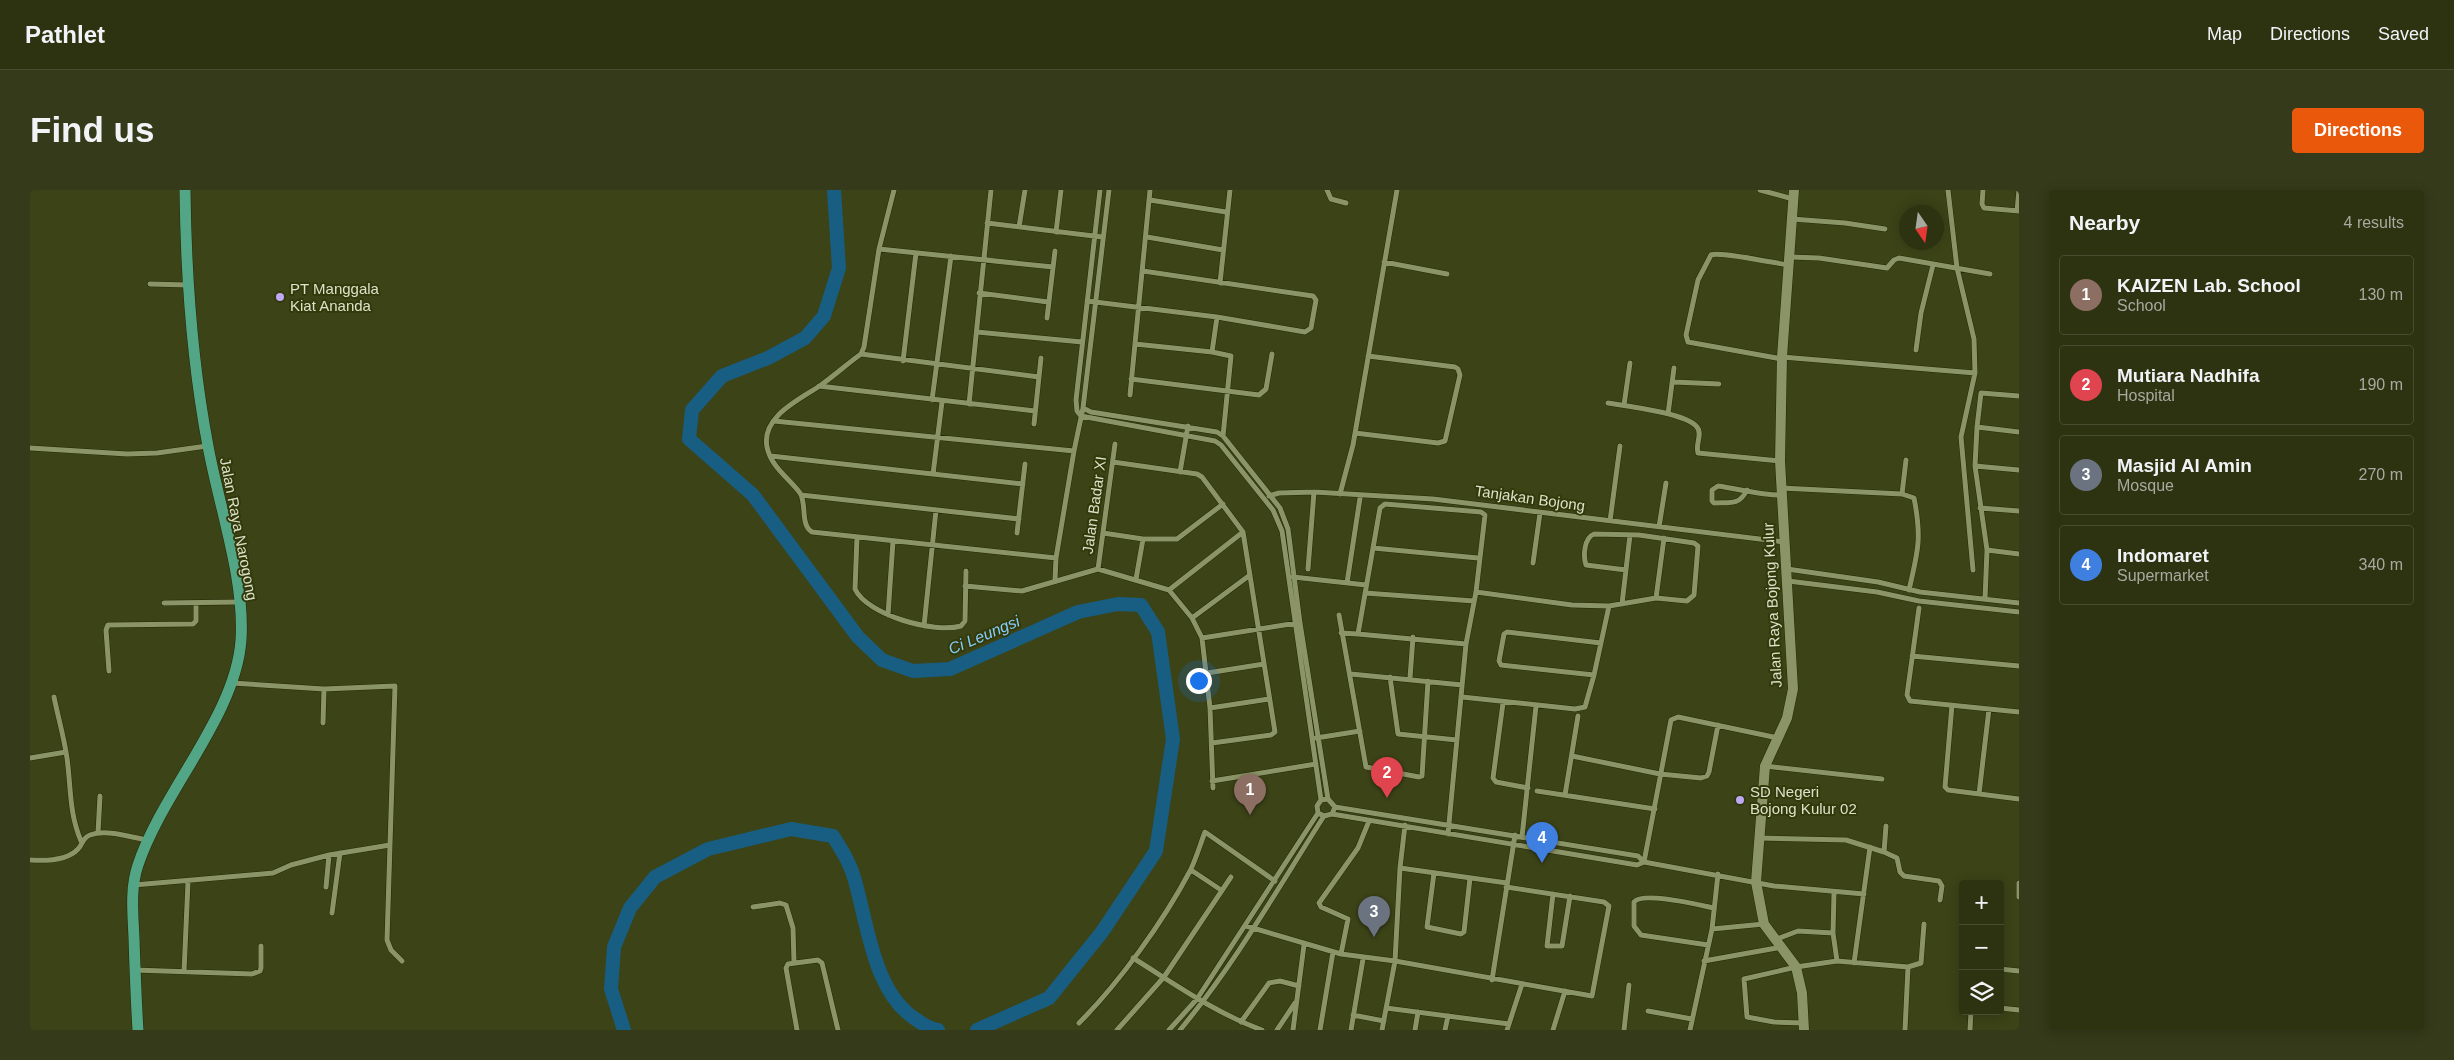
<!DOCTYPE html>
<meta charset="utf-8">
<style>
:root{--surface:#2d3211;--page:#353a1a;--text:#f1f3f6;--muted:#a7aa9f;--line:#484d31;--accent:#ea580c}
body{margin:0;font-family:Helvetica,sans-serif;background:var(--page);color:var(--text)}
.controls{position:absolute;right:15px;bottom:15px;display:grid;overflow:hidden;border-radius:5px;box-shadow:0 2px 12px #0003}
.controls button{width:45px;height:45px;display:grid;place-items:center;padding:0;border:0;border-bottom:1px solid var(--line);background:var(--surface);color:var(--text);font:25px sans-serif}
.compass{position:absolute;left:1869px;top:15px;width:45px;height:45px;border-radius:50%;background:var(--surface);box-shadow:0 2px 12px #0003;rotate:167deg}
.you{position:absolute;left:1168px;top:490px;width:18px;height:18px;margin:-12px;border:4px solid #fff;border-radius:50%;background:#1a73e8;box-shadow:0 0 0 8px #1a73e833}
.badge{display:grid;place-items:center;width:32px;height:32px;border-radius:50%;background:var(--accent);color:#fff;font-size:16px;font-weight:700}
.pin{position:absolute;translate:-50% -41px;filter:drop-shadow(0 1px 2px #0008)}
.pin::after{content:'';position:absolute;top:26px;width:18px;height:15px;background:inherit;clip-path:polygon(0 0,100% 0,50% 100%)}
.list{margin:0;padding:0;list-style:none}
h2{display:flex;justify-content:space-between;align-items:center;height:65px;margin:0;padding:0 20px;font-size:21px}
h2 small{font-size:16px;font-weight:400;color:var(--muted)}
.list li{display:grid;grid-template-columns:32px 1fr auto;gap:15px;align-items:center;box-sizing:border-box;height:80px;margin:0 10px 10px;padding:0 10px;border:1px solid var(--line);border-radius:5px}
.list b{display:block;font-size:19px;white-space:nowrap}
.list p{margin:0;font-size:16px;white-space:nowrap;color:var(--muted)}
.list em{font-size:16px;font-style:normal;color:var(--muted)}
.icon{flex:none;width:28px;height:28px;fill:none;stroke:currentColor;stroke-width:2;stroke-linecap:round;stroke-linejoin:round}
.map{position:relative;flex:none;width:1989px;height:840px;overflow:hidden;border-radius:5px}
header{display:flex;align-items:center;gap:30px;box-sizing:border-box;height:70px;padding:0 25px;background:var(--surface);border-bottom:1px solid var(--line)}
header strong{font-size:24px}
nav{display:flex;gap:28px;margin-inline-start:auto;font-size:18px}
.intro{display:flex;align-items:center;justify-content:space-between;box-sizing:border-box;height:120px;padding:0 30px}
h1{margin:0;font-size:35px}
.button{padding:12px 22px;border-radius:5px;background:var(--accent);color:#fff;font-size:18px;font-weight:700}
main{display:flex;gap:30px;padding:0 30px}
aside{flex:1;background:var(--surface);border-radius:5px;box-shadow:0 2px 12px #0003}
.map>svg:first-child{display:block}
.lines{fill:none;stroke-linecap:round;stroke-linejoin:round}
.river{stroke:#185e83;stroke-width:14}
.street-casing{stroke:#242907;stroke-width:6}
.secondary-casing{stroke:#242907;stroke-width:11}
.primary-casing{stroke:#242907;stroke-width:12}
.street{stroke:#8b9466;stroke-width:5}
.secondary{stroke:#8b9466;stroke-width:10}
.primary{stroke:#52a685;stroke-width:11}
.poi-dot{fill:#bfa9f4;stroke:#32390a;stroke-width:2}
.labels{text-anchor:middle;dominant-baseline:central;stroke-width:4;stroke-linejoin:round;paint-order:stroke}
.poi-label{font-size:15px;fill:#dce1c9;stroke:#32390a;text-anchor:start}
.street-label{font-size:15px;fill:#dce1c9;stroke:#32390a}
.water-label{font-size:16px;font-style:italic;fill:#86cdfa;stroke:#32390a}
</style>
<header>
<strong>Pathlet</strong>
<nav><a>Map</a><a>Directions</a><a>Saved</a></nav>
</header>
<div class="intro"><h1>Find us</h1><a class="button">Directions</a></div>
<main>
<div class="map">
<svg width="1989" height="840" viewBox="0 0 1989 840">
<rect width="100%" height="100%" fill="#3c4317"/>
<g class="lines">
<path class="river" d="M804,0L809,78L794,126L775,148L738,168L692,186L662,220L659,249L723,305L828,447L852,470L883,481L920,479L1048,422L1088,414L1111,415L1128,442L1143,549L1126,661L1072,742L1019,808L947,840
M594,840L581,799L584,757L600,718L625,687L678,659L761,639L803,646C812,661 821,674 825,691C838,736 844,804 887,830C894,835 900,839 908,840"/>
<defs>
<path id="street" d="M864,0L849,59L834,157L831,164C817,174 805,185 791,195C771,209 731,226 737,257C741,277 759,288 770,303C777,314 770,335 782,342L1026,368
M1070,0L1046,210L1047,221L1051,226L1185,251L1191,255L1243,320L1252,341L1291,610
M1297,0L1301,9L1316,13
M1730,0L1763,9
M1918,0L1927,78L1944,149L1945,183L1931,247L1943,380
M1953,0L1952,14L1954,18L1989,21
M1120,10L1196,22
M1987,21L1989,0
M1762,29L1815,33L1855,39
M957,33L1072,47
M989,37L995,0
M1026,42L1031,0
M1117,47L1193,60
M849,59L1023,77
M1760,67L1789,68L1857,78L1864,70L1869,68L1960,84
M1354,72L1417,84
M1190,93L1200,0
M120,94L158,95
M949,103L1018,112
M1057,111L1187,127L1275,142L1281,138L1286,110L1283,106L1113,81
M1017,128L1025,61
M947,142L1052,152
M1105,154L1182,162L1201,166L1193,246
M1886,160L1891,123L1903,75
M1182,162L1187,127
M831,164L1009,187
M1752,167L1945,183
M1752,169L1658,152L1656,145L1668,90L1681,65C1688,61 1745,73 1758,75
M873,171L886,63
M1101,189L1229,205L1236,199L1242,164
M1644,192L1689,194
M789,196L1005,221
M1100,205L1120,0
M902,210L921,66
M1578,213C1596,216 1656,223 1667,237C1673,244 1665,254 1668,263L1750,271
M939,214L961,0
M1594,215L1600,173
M1053,218L1061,222L1187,242L1193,246L1250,318L1258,339L1270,433L1298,609L1305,617L1302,624L1294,626L1288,623L1287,616L1291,610L1298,609
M1638,224L1644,178
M744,231L1044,261
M1004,234L1011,168
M1947,237L1989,242
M1325,243L1408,253L1415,251L1430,185L1428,179L1425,177L1338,166
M0,258L97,264L127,263L177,256
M741,266L993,294
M1083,272L1167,284L1172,287L1213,342L1245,542L1241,545L1182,553
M1945,276L1989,280
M1150,282L1158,236
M903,284L912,212
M1751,298L1872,304L1884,308C1892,348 1888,361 1879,400
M1717,300C1709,316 1700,312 1684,313L1682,311V300L1688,296C1709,299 1730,305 1750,305
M1310,304L1323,255L1367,0
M1872,304L1876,270
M771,305L989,329
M1239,306L1249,303L1284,302L1403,309L1754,352
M1950,318L1989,321
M1580,331L1590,256
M1629,337L1636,293
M987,343L995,274
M1073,343L1113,349H1147L1193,314
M827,347L825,399C837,425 905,444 931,436L935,431L936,381
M1343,358L1448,368
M1957,360L1989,364
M1503,373L1510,323
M1068,379L1085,254
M1278,379L1284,302
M1757,379L1848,392L1890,402L1989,413
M1263,387L1336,395
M1106,389L1113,349
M1025,390L1026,368L1044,261L1053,218L1079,0
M1758,391L1847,402L1889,411L1989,422
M1317,393L1330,308
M935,396L992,401L1068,379L1139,400L1162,428L1172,448L1180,518L1183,598
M1139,400L1213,342
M1446,402L1542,415L1579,416L1626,408L1657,411L1664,405L1668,356L1664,353L1609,345L1564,344C1554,348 1553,366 1556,375L1596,380
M1335,403L1444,411
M1626,408L1634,348
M1955,409L1957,360L1945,276L1947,237L1951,203L1989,206
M134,413L209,412
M1592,414L1600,345
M1889,418L1877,505L1880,511L1989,522
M858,425L863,351
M1309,425L1336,577L1389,587L1392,586L1398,491
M1162,428L1220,385
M894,436L906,320
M1311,443L1328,444L1350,318L1355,314L1451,322L1455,325L1446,402L1436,454L1418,644
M1328,444L1436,454
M1172,448L1267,433
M1882,466L1989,476
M79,481L76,440L78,435L163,434L166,431V413
M1177,483L1234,474
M1321,484L1432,495
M1564,485L1471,475L1469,471L1474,444L1477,442L1571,453
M1360,487L1368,544L1427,550
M1380,488L1383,447
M202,493L294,499L365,496L357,750L361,760L372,771
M24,507C28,527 34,547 37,568C41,597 39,623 51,651
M1432,507L1545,519L1555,517L1564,485L1579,416
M1473,513L1463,588L1466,592L1498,598
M1922,515L1915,597L1918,600L1989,609
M1180,518L1239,509
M293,533L294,499
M1286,548L1330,541
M1542,566L1630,584L1671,588L1677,586L1679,582L1688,535
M0,568L36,562
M1735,576L1852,589
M1182,591L1286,574
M1507,601L1625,619
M1949,604L1959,519
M1535,605L1548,526
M1305,617L1608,666L1614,672L1744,696L1834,704
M1302,624L1607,675L1614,672
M1856,636L1854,662L1867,668L1870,682L1874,686L1909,691L1912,696L1910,710
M68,643L70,606
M1492,647L1506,516
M1729,648L1816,650L1854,662
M0,670C15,671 37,671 48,659C53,654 52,648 60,645C77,639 100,647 117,650
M1614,672L1641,530L1648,527L1748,548
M1370,678L1477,693
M1161,680L1191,700
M1404,683L1397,737L1431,744L1434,742L1440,688
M1989,693V707
M104,695L243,683L261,675L299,665L360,655
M296,697L299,665
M1523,704L1517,756H1532L1540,706
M723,717L750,713L756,715L763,738L764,772
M302,723L310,663
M1216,736L1311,764L1365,771L1562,806L1579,716L1574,712L1476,697
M1682,739L1734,734
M1803,743L1804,703
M1747,749L1768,741L1803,743L1807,771
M1678,755L1611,745L1604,736V712C1613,701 1669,715 1684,718
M1311,764L1318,729L1291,717L1289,713L1328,658L1339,631
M1103,768C1145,794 1185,823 1232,840
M1674,771L1752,757
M1824,773L1840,657
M1970,779L1989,781
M104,780L222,784L230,781L231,778V756
M154,782L158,692
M1462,790L1485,645
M1356,818L1479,834
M1970,818L1989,820
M1618,821L1662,829
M1323,825L1354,831
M1211,832L1239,793L1250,791L1269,796
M1049,833C1089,793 1133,732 1160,681C1166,669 1170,655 1175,642L1245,691
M1774,833L1744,832L1717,827L1714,789L1766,777L1807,771L1878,777L1891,773L1894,734
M767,840L756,778L758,774L788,770L792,773L808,840
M1087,840L1134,787L1201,687
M1139,840L1167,809L1288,623
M1150,840C1205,774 1248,698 1294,626
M1247,840L1265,813
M1263,840L1274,755
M1290,840L1303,762
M1321,840L1333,769
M1352,840L1365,771L1370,678L1375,635
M1385,840L1388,822
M1415,840L1418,826
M1477,840L1492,794
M1523,840L1535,801
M1594,840L1599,795
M1660,840L1682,739L1688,684
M1875,840L1878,777
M1940,840L1941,821"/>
<path id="secondary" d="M1764,0L1752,167L1750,271L1763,499L1757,528L1735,576L1726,692L1734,734L1766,777L1772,803L1774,840"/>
<path id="primary" d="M108,840C106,809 105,779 104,748C103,724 100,698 108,675C132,602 206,525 211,450C215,389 189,317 178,256C162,172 156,86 155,0"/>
</defs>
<use href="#street" class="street-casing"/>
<use href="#secondary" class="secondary-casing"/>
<use href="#primary" class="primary-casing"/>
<use href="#street" class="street"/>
<use href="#secondary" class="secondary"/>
<use href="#primary" class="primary"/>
</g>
<g class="poi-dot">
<circle cx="250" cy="107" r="5"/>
<circle cx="1710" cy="610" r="5"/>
</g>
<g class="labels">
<g class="poi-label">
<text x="260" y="98">PT Manggala<tspan x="260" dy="17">Kiat Ananda</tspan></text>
<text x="1720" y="601">SD Negeri<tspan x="1720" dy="17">Bojong Kulur 02</tspan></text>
</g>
<g class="street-label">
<text transform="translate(1500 308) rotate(8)">Tanjakan Bojong</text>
<text transform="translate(1064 315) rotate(-82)">Jalan Badar XI</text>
<text transform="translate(209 339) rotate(79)">Jalan Raya Narogong</text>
<text transform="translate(1742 415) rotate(-93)">Jalan Raya Bojong Kulur</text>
</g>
<g class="water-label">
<text transform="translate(954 445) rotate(-23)">Ci Leungsi</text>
</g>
</g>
</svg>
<div class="controls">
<button>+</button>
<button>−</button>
<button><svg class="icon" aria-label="layers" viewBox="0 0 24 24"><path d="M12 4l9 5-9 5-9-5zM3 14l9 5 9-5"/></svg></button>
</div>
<svg class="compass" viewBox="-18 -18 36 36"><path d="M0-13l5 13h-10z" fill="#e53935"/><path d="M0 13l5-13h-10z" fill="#a7aa9f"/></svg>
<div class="you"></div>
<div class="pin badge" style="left:1220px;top:625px;background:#8d6e63">1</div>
<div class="pin badge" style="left:1357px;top:608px;background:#e0444e">2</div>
<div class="pin badge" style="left:1344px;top:747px;background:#6b7280">3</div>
<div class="pin badge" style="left:1512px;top:673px;background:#3f7fe0">4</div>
</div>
<aside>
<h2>Nearby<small>4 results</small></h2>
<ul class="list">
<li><span class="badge" style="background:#8d6e63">1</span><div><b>KAIZEN Lab. School</b><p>School</p></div><em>130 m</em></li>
<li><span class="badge" style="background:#e0444e">2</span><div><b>Mutiara Nadhifa</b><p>Hospital</p></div><em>190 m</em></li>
<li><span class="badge" style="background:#6b7280">3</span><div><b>Masjid Al Amin</b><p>Mosque</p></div><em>270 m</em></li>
<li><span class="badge" style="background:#3f7fe0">4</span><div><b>Indomaret</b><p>Supermarket</p></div><em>340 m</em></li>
</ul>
</aside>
</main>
